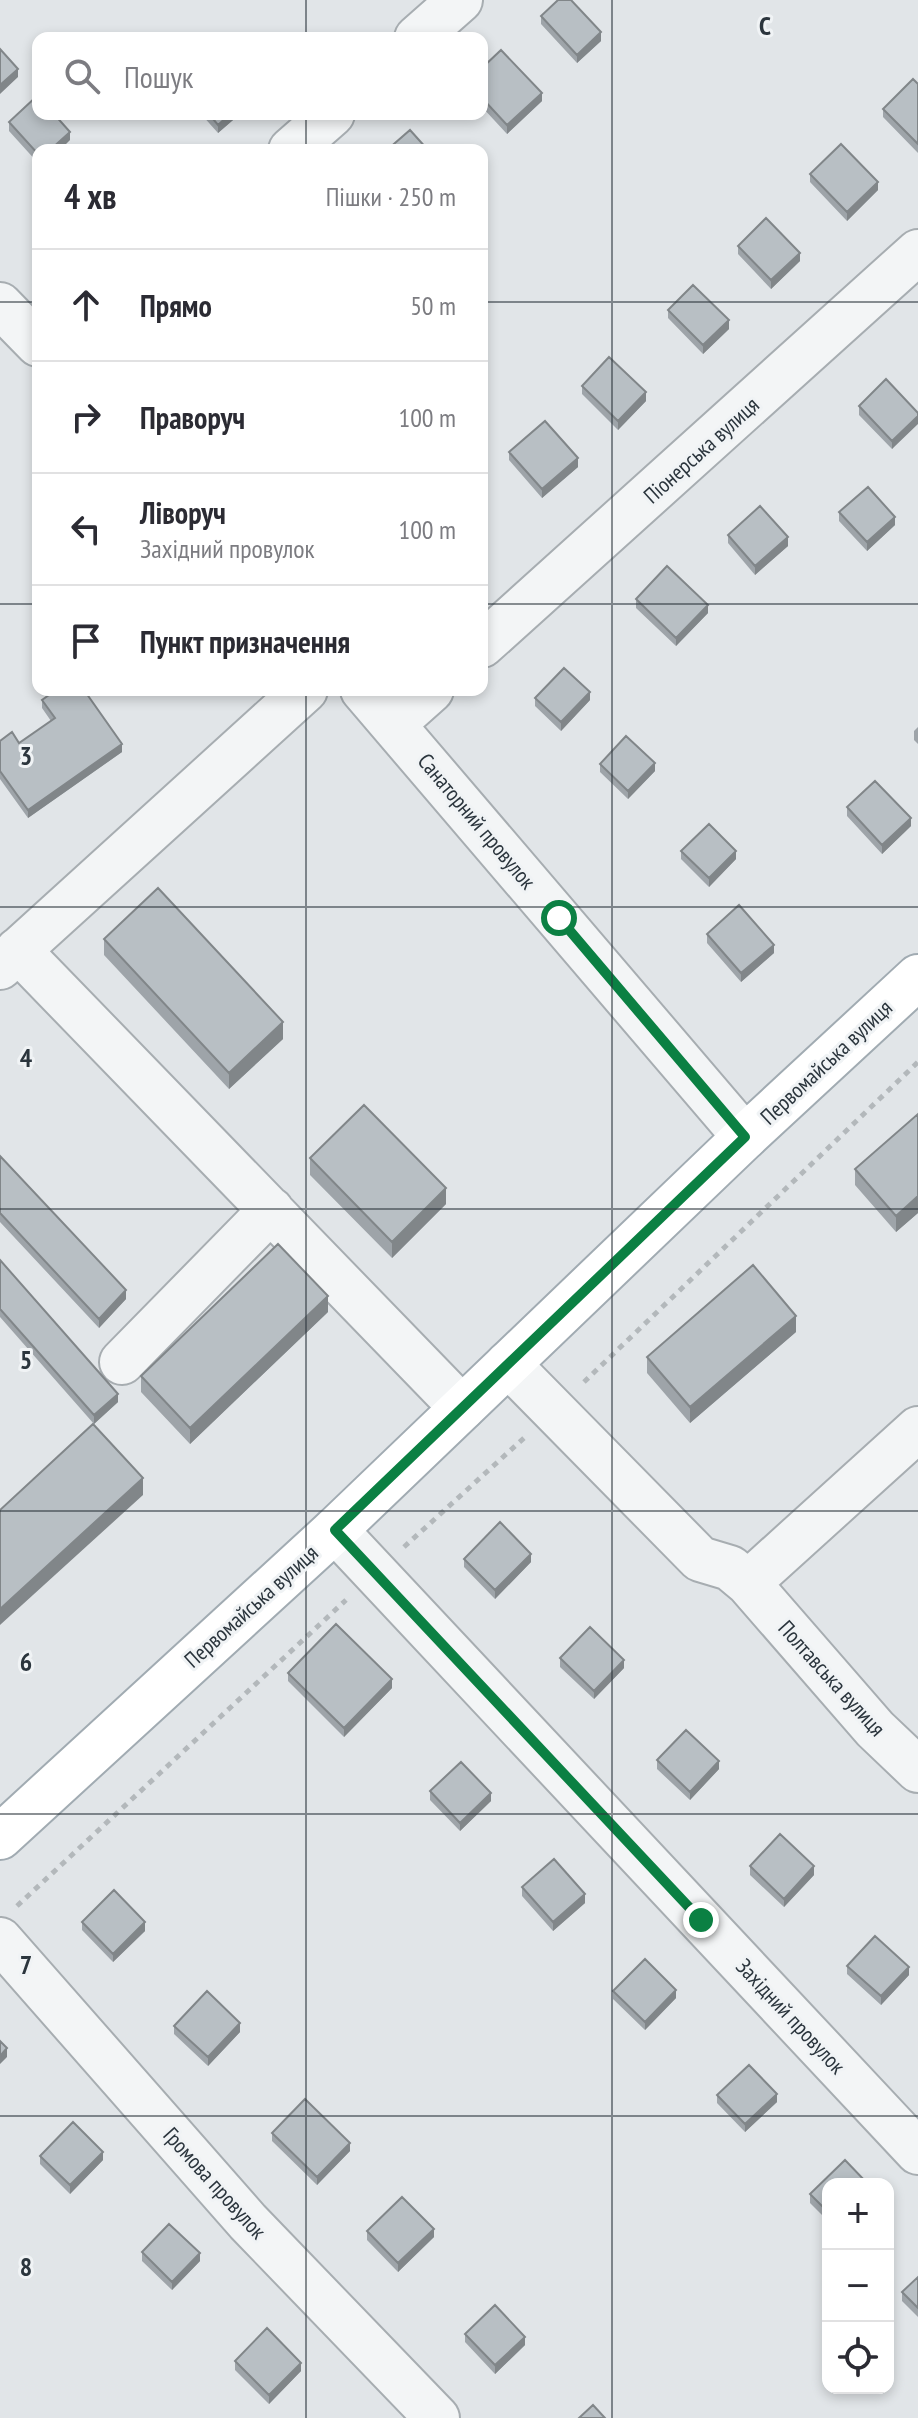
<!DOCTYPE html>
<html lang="uk">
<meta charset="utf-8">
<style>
:root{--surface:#fff;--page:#f7f7f7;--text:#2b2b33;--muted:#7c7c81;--line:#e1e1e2}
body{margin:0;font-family:"PT Sans Narrow",sans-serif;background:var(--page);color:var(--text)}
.controls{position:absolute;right:24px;bottom:24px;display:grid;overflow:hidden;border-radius:16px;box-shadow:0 4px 12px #0003}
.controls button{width:72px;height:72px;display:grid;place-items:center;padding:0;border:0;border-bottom:2px solid var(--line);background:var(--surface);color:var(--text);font:40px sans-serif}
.stop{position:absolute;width:24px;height:24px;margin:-18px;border:6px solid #0b8043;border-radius:50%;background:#fff}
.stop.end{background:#0b8043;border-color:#fff;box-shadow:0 2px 8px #0008}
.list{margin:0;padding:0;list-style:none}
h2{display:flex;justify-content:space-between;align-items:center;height:104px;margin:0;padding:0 32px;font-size:34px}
h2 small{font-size:26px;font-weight:400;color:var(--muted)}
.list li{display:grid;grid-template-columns:52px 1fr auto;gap:24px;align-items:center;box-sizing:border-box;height:112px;padding:0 32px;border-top:2px solid var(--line)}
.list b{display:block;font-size:30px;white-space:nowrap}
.list p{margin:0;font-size:26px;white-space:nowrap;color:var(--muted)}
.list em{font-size:26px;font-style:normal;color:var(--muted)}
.icon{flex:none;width:44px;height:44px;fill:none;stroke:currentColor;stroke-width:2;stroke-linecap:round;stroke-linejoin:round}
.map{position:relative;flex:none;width:918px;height:2418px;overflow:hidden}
.search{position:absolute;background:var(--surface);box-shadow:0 4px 12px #0003;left:32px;top:32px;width:456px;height:88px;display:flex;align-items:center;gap:20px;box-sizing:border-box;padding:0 28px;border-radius:16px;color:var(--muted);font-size:30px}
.panel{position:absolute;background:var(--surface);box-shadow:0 4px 12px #0003;left:32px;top:144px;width:456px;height:552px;border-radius:16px}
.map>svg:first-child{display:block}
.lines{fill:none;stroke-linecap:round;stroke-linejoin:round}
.minor-casing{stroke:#a7adb1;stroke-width:48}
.major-casing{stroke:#a1abb2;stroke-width:48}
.path{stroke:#b3b8bb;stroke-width:5;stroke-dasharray:6 6;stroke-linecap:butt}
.minor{stroke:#f3f5f6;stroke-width:44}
.major{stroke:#fff;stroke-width:44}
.wall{fill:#9ea4a9}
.shaded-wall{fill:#818689}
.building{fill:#b8bfc4;stroke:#818689;stroke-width:2}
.route{stroke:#0b8043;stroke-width:10}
.grid{fill:none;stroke:#2b353d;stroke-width:2;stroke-opacity:0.55}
.labels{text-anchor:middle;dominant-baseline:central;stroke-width:6;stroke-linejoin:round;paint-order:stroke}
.street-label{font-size:22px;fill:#2b353d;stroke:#f0f3f5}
.grid-label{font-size:26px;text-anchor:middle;font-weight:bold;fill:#2b353d;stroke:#f0f3f5;stroke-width:6;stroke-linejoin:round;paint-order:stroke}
</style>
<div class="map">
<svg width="918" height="2418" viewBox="0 0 918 2418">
<rect width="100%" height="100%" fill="#e1e5e8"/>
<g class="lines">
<defs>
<path id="minor" d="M417,38L460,0
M291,150L332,114
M0,305L38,344
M482,645L918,252
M363,690L745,1137
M394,723L431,690
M18,950L462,1408
M0,967L305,690
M122,1362L271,1210
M508,1364L700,1559L730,1568L748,1583L918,1429
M335,1530L918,2152
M748,1583L875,1729L918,1770
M0,1940L248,2222L437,2418"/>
<path id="major" d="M0,1837L335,1530L745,1137L918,977"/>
</defs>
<use href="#minor" class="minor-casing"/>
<use href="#major" class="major-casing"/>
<path class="path" d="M584,1382L918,1062
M404,1547L524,1438
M17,1906L346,1600"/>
<use href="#minor" class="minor"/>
<use href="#major" class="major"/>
</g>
<path class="wall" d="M541,16L601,41L577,63L541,24Z
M482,68L542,101L507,134L482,107Z
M918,84V153L883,117V109Z
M201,114H240L218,133Z
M9,122L70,140L38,150V163L9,131Z
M810,174L878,190L847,221L810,182Z
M738,246L800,261L771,289L738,254Z
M668,310L729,329L703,354L668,318Z
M582,386L646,401L618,430L582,394Z
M859,406L918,413L892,449L859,415Z
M509,452L578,467L542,498L509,460Z
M839,512L895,525L867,551L839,521Z
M728,535L788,546L755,575L728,543Z
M636,599L708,613L676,646L636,608Z
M535,698L590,700L561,731L535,706Z
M42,700L122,752L28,818L0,779V741L19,743L51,721L42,708Z
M918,727V744L914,740V731Z
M600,764L655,771L628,799L600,772Z
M847,807L911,826L882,854L847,816Z
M681,851L736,859L709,887L681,859Z
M707,934L774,953L741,982L707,943Z
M104,939L283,1039L229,1089L104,955Z
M918,1114V1213L896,1232L855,1185V1169Z
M0,1156L126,1299L99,1328L0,1222Z
M310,1158L446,1204L392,1258L310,1175Z
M0,1260L118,1402L94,1424L0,1317Z
M328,1312L190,1444L141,1392V1376Z
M796,1332L690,1423L647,1373V1357Z
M464,1559L531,1562L495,1599L464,1567Z
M560,1658L624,1668L594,1699L560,1667Z
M288,1673L392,1688L344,1737L288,1681Z
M657,1760L719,1769L690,1800L657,1769Z
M430,1791L491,1801L460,1831L430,1800Z
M750,1866L814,1875L784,1907L750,1875Z
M522,1887L585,1903L553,1931L522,1896Z
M82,1922L145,1931L113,1962L82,1930Z
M847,1966L909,1975L881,2005L847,1974Z
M613,1991L676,1998L645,2030L613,1999Z
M174,2026L240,2032L208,2066L174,2034Z
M717,2095L777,2102L745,2132L717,2103Z
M272,2133L350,2151L317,2185L272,2141Z
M40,2156L103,2160L70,2194L40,2164Z
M828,2184V2221L810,2203V2194Z
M367,2231L434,2237L398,2272L367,2240Z
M142,2252L200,2261L172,2290L142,2261Z
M918,2277V2317L902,2301V2292Z
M465,2334L525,2345L495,2374L465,2342Z
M235,2361L301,2371L269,2404L235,2370Z"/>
<path class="shaded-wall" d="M601,32V41L577,63V55Z
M18,69V77L0,94V85Z
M542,93V101L507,134V125Z
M230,114H240L218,133V125Z
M70,132V140L60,150H50Z
M878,182V190L847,221V212Z
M800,253V261L771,289V280Z
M729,320V329L703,354V345Z
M646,392V401L618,430V421Z
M918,416V424L892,449V441Z
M578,458V467L542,498V489Z
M895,517V525L867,551V542Z
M788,537V546L755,575V566Z
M708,605V613L676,646V638Z
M590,692V700L561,731V722Z
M122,744V752L28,818V810Z
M655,763V771L628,799V791Z
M911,818V826L882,854V845Z
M736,851V859L709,887V878Z
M774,945V953L741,982V973Z
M283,1022V1039L229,1089V1073Z
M446,1188V1204L392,1258V1242Z
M918,1196V1213L896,1232V1216Z
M126,1290V1299L99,1328V1319Z
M328,1296V1312L190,1444V1428Z
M796,1316V1332L690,1423V1407Z
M118,1394V1402L94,1424V1415Z
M143,1478V1495L0,1625V1609Z
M531,1554V1562L495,1599V1590Z
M624,1660V1668L594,1699V1691Z
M392,1679V1688L344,1737V1728Z
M719,1761V1769L690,1800V1792Z
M491,1793V1801L460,1831V1823Z
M814,1866V1875L784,1907V1899Z
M585,1894V1903L553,1931V1922Z
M145,1922V1931L113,1962V1954Z
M909,1967V1975L881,2005V1996Z
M676,1990V1998L645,2030V2022Z
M240,2023V2032L208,2066V2057Z
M7,2048V2057L0,2064V2056Z
M777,2094V2102L745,2132V2124Z
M350,2143V2151L317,2185V2177Z
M103,2152V2160L70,2194V2185Z
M434,2229V2237L398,2272V2263Z
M200,2253V2261L172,2290V2282Z
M525,2337V2345L495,2374V2365Z
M301,2363V2371L269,2404V2395Z"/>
<path class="building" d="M558,0H571L601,32L577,55L541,16Z
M0,49L18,69L0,85Z
M501,50L542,93L507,125L482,98V68Z
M913,79L918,84V144L883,109Z
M37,96L38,114H54L70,132L50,150H38V154L9,122Z
M209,114H230L218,125Z
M410,130L428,150H387Z
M841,144L878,182L847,212L810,174Z
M766,218L800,253L771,280L738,246Z
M693,285L729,320L703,345L668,310Z
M609,357L646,392L618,421L582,386Z
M886,379L918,413V416L892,441L859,406Z
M545,421L578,458L542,489L509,452Z
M868,487L895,517L867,542L839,512Z
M760,506L788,537L755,566L728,535Z
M667,566L708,605L676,638L636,599Z
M564,668L590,692L561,722L535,698Z
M56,690H84L122,744L28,810L0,771V741L12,732L19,743L55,718L42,700Z
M626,736L655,763L628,791L600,764Z
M875,781L911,818L882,845L847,807Z
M709,824L736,851L709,878L681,851Z
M158,888L283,1022L229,1073L104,939Z
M739,905L774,945L741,973L707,934Z
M364,1105L446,1188L392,1242L310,1158Z
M918,1114V1196L896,1216L855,1169Z
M0,1156L126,1290L99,1319L0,1213Z
M278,1244L328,1296L190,1428L141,1376Z
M0,1260L118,1394L94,1415L0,1309Z
M753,1265L796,1316L690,1407L647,1357Z
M93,1424L143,1478L0,1609V1510Z
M500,1522L531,1554L495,1590L464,1559Z
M336,1624L392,1679L344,1728L288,1673Z
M590,1627L624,1660L594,1691L560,1658Z
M686,1730L719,1761L690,1792L657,1760Z
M461,1762L491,1793L460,1823L430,1791Z
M780,1834L814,1866L784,1899L750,1866Z
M554,1859L585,1894L553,1922L522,1887Z
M114,1890L145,1922L113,1954L82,1922Z
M875,1936L909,1967L881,1996L847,1966Z
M645,1959L676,1990L645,2022L613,1991Z
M207,1991L240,2023L208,2057L174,2026Z
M0,2041L7,2048L0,2056Z
M749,2065L777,2094L745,2124L717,2095Z
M305,2099L350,2143L317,2177L272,2133Z
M73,2122L103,2152L70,2185L40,2156Z
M845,2160L868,2184H828V2212L810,2194Z
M402,2197L434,2229L398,2263L367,2231Z
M169,2224L200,2253L172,2282L142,2252Z
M918,2277V2308L902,2292Z
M495,2305L525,2337L495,2365L465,2334Z
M267,2328L301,2363L269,2395L235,2361Z
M593,2405L605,2418H579Z"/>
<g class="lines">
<path class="route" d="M559,918L745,1137L335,1530L701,1920"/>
</g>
<path class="grid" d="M306,0V38M612,0V2418M306,114V150M0,302H38M482,302H918M0,604H38M482,604H918M306,690V2418M0,907H918M0,1209H918M0,1511H918M0,1814H918M0,2116H918"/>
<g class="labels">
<g class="street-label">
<text transform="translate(701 450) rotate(-42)">Піонерська вулиця</text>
<text transform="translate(477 821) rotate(50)">Санаторний провулок</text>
<text transform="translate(826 1062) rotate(-43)">Первомайська вулиця</text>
<text transform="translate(251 1606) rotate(-42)">Первомайська вулиця</text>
<text transform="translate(832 1678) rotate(48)">Полтавська вулиця</text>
<text transform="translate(791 2016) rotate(47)">Західний провулок</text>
<text transform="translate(215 2183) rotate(48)">Громова провулок</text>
</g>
</g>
<g class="grid-label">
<text x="765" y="35">C</text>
<text x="26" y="765">3</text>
<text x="26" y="1067">4</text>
<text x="26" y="1369">5</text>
<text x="26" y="1671">6</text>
<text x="26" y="1974">7</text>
<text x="26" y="2276">8</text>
</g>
</svg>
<div class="controls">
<button>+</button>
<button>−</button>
<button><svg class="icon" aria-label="locate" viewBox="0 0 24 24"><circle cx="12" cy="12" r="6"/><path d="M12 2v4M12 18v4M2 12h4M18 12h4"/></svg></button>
</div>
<div class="stop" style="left:559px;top:918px"></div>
<div class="stop end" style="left:701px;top:1920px"></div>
<div class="search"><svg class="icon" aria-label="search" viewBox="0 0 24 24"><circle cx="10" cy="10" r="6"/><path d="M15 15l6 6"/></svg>Пошук</div>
<section class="panel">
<h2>4 хв<small>Пішки · 250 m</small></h2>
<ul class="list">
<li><svg class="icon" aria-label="ahead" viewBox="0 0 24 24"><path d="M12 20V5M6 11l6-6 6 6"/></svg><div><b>Прямо</b></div><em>50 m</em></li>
<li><svg class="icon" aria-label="right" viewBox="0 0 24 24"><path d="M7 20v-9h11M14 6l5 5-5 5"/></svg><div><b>Праворуч</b></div><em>100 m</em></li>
<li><svg class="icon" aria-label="left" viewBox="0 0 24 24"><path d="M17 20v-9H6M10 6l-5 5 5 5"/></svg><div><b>Ліворуч</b><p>Західний провулок</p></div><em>100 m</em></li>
<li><svg class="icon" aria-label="arrive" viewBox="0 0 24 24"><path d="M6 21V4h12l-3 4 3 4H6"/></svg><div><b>Пункт призначення</b></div></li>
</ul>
</section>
</div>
